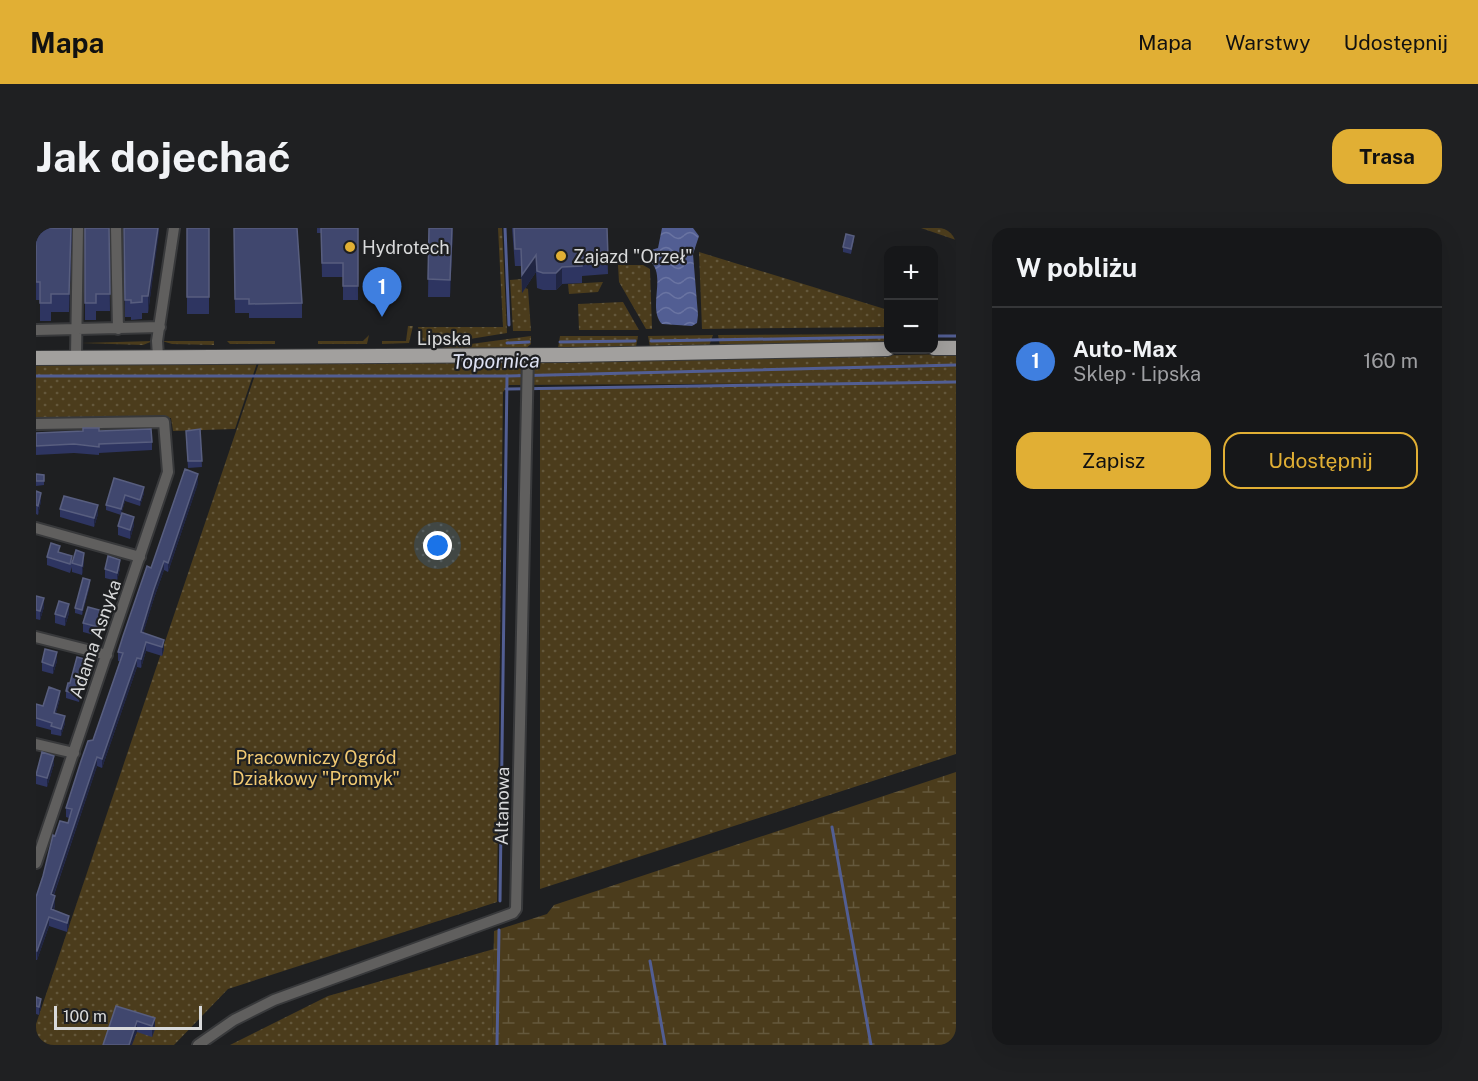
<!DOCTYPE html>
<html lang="pl">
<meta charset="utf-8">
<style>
:root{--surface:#161719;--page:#1f2022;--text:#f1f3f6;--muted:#9e9fa2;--line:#353638;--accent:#e1af34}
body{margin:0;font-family:"Public Sans",sans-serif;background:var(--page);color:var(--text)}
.controls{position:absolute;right:18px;top:18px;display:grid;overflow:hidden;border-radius:12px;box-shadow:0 6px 24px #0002}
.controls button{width:54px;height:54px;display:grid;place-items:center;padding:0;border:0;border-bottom:2px solid var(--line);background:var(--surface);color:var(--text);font:30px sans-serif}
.scale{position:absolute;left:18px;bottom:15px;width:148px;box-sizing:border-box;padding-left:6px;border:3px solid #d9dadb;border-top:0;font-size:16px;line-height:21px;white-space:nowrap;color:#d9dadb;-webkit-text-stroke:4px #1e1f21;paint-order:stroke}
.you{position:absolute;left:402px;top:318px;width:21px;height:21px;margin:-15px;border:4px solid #fff;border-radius:50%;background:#1a73e8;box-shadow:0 0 0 9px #1a73e833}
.badge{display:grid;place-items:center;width:39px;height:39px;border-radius:50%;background:var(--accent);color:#fff;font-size:20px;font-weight:700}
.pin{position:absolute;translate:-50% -50px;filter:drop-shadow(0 2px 3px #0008)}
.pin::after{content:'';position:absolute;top:32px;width:21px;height:18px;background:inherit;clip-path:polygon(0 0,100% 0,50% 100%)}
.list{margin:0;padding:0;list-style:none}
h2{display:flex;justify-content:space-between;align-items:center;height:78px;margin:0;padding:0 24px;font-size:26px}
h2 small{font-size:20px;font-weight:400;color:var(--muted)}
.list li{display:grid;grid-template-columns:39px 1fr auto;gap:18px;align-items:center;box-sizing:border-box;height:108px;padding:0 24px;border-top:2px solid var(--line)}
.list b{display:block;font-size:22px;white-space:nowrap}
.list p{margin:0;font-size:20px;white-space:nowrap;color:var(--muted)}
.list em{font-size:20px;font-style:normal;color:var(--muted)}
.actions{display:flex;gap:12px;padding:18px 24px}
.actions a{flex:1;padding:14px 0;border:2px solid var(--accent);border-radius:18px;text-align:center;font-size:21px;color:var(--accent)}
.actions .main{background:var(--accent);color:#111}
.map{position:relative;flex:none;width:920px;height:817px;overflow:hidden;border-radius:18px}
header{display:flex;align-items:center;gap:36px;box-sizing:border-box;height:84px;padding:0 30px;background:var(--accent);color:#111}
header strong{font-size:28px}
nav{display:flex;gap:33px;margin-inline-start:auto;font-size:21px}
.intro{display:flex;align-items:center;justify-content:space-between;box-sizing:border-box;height:144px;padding:0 36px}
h1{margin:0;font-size:42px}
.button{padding:15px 27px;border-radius:18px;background:var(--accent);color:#111;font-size:21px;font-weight:700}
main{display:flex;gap:36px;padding:0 36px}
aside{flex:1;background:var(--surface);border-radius:18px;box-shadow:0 6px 24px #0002}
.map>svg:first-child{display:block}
.grass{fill:url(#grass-dots)}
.wetland{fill:url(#wetland-marsh)}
.water{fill:url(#water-waves)}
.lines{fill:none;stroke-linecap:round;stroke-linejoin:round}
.stream{stroke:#525e93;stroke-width:3}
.minor-casing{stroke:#38393b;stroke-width:14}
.major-casing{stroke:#38393b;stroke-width:16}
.minor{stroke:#605f5e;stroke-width:10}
.major{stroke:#a2a09e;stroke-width:14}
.wall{fill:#2e3561}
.shaded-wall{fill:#202542}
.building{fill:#40476e;stroke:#585e7f;stroke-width:1.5}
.poi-dot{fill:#e1af34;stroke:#1e1f21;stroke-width:2}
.labels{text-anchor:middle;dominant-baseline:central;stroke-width:4.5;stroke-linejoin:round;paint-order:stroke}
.poi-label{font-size:18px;fill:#d9dadb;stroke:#1e1f21;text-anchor:start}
.street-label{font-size:18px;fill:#d9dadb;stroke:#1e1f21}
.park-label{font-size:18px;fill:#f1c972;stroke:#1e1f21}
.water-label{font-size:20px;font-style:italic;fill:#dde1f2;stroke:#1e1f21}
</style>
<header>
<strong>Mapa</strong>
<nav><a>Mapa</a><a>Warstwy</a><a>Udostępnij</a></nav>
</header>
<div class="intro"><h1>Jak dojechać</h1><a class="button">Trasa</a></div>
<main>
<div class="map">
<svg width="920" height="817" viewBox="0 0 920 817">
<defs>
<pattern id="grass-dots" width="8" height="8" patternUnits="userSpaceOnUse" patternTransform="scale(1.5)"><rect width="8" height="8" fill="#4b3c1c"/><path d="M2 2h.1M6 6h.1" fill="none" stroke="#64583c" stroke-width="1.8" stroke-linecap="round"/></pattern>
<pattern id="wetland-marsh" width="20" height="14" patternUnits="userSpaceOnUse" patternTransform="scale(1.5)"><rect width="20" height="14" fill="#4b3c1c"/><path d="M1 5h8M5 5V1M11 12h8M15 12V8" fill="none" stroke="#64583c"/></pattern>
<pattern id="water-waves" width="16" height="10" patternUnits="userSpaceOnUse" patternTransform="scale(1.5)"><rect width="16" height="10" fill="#525e93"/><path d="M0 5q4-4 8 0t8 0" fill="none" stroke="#6a74a2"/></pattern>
</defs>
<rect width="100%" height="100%" fill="#1e1f21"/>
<path class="grass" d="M462,0H466L471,105L403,116H385L382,99H467Z
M885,0H920V12Z
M663,24L852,82V99L666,101Z
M582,37H607L614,41L616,101H610L583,54Z
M486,51V59L492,61L495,103H477L474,52Z
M567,54L562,64L533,66L532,56Z
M587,74L603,102H543L542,76Z
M372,98H377L373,115L346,116V113H370Z
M852,106V114L684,118L682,107Z
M333,107L331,116H282V113H327Z
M677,107L673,118L614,119L612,108Z
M495,108V116L489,121L405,120Z
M524,108H602L600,119L522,120Z
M117,113L107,117L45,115Z
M126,113H178V117L136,116Z
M191,113H239V116H194Z
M920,126V526L504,661V161L828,155L473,157L467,164L461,674L192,761L138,817H0V796L223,135L538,133Z
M221,135L199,201L137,203L135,190L0,191V136Z
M458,721L456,817H194L292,768Z"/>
<path class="wetland" d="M920,544V817H456L458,703L511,686L518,677Z"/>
<path class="water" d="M626,0H657L663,8L657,26L662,87L661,95L656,98L626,96C611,80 631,48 614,33L615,22L622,20Z"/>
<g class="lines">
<path class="stream" d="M469,0L473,97
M898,108H920
M615,113L852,109
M524,114L599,113
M471,115L493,114
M0,148H471L920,137
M470,161L920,154
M796,599L835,817
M464,673L471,148
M614,733L629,817
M461,817L463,702"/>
<defs>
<path id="minor" d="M80,0L82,101
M0,102L124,99
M40,128L42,0
M122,128L121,113L138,0
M0,196L128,194L132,244L0,635
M0,300L104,329
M0,409L71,427
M0,516L38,525
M162,817L198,792L238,772L477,685L480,681L492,127"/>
<path id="major" d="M898,120H920
M0,130L533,127L852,121"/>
</defs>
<use href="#minor" class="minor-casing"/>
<use href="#major" class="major-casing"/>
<use href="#minor" class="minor"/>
<use href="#major" class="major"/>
</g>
<path class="wall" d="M0,0H36L33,84H15V93H4V72H0Z
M49,0H73L74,83H60V92H49Z
M88,0H123L112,85H106V91L95,92V89H89Z
M151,0H173V86H151Z
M198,0L266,75V90H213V85H199Z
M281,0H322V72H307V49H286L285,5H281Z
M393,0H417L414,69H392Z
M476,0H571L572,46L546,48V55L526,56L520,62H507L501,60L500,44L486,65L485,38H479Z
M818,12L815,26L807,24V19Z
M164,201L166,239L152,240L150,210Z
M63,203L116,214V222L63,225V227L38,225L0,227V205Z
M0,246L8,247V257L0,258Z
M78,250L108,265L104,278L89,273L85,287L70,282V277Z
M162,255L132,344L128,342L118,370L107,405L128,421L126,428L110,423L105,440L101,439L66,540L61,538L18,667L19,677L18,682L33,697L31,704L13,698L1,732H0V669L19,608L32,595L33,590L30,589V580L57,512L84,433H82V424L115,340Z
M0,263L5,273L2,287L0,286Z
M24,281L62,286L58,299L24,289Z
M98,297L94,311L82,307V298Z
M11,329L48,334L46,347L36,344V339L34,345L11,337Z
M84,340L81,353L69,350V341Z
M54,357L46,387L39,385V380Z
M0,368L8,379L4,392L0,391Z
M33,385L29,398L19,395V386Z
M67,392L62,408L47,404V395Z
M21,433L17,446L6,443V434Z
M52,439L43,474L30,470V463L34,455Z
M24,470L20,485L29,495L25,508L15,506V502L0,498V476L7,478Z
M18,536L11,559L0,556V547Z
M0,769L5,779L3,787L0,786Z
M80,778L119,790V801L116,809L101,804Z"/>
<path class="shaded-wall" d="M35,0H36L33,84V66Z
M122,0H123V5L112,85V68Z
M416,0H417L414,69V52Z
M500,27V44L486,65V47Z
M526,39V56L520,62V45Z
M162,246V255L132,344V335Z
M108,259V265L104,278V272Z
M5,265V273L2,287V278Z
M89,267V273L85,287V281Z
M62,277V286L58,299V290Z
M98,289V297L94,311V302Z
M48,325V334L46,347V338Z
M84,332V340L81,353V345Z
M128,333V342L118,370L105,413V404L118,361Z
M54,352V357L46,387V382Z
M8,370V379L4,392V383Z
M33,376V385L29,398V389Z
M67,383V392L62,408V399Z
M128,412V421L126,428V419Z
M110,414V423L105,440V431Z
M21,424V433L17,446V438Z
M101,430V439L66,540V531Z
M52,432V439L43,474V467Z
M24,463V470L18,492V485Z
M29,488V495L25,508V501Z
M18,528V536L11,559V550Z
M61,529V538L15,675V666Z
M19,668V677L15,690V681Z
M33,688V697L31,704V695Z
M13,689V698L1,732V723Z
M5,771V779L3,787V779Z
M119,790V801L116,809V798Z
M101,793V804L96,817H93Z"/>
<path class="building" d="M0,0H35L33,66H15V75H4V54H0Z
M49,0H73L74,66H60V75H49Z
M88,0H122L112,68H106V74L95,75V72H89Z
M151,0H173V69H151Z
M198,0H261L266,75L213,76V71H199Z
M285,0H322V58H307V35H286Z
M393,0H416L414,52L392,51Z
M478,0H571L572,29L546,30V38L526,39L520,45H507L501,43L500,27L486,47L485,21H479Z
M810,6L818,8L815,21L807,19Z
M47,200H63V203L115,201L116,214L63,216V219L38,216L0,218V205L47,203Z
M164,201L166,233H152L150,203Z
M149,241L162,246L132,335L128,333L118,361L105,404L128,412L126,419L110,414L105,431L101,430L66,531L61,529L15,666L19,668L15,681L33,688L31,695L13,689L1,723H0V669L7,648L17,607L19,608L24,593L32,595L36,581L30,580L45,533L52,513L57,512L87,425L82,424L87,408L111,338L115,340Z
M0,246L8,247V253H0Z
M78,250L108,259L104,272L89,267L85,281L70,277Z
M0,263L5,265L2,278L0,277Z
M28,268L62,277L58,290L24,281Z
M86,285L98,289L94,302L82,298Z
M15,315L24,318L22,324L36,328L34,336L11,329Z
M40,322L48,325L46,338L36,335Z
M72,328L84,332L81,345L69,341Z
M47,350L54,352L46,382L39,380Z
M0,368L8,370L4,383L0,382Z
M23,373L33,376L29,389L19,386Z
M52,379L67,383L62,399L47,395Z
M9,421L21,424L17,438L6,434Z
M41,429L52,432L43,467L30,463L32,455H34Z
M13,459L24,463L18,485L29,488L25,501L15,498L16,495L0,490V476L7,478Z
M6,524L18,528L11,550L0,547Z
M0,769L5,771L3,779L0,778Z
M80,778L119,790L116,798L101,793L93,817H67Z"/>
<g class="poi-dot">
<circle cx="314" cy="19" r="6"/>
<circle cx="525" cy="28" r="6"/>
</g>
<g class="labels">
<g class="poi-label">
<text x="326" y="19">Hydrotech</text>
<text x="537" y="28">Zajazd "Orzeł"</text>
</g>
<g class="street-label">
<text x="408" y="110">Lipska</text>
<text transform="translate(59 411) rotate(-71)">Adama Asnyka</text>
<text transform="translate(466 578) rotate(-89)">Altanowa</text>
</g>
<g class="park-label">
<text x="280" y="529">Pracowniczy Ogród<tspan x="280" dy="21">Działkowy "Promyk"</tspan></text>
</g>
<g class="water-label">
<text transform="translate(460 133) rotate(-1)">Topornica</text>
</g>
</g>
</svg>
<div class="controls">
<button>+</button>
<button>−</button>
</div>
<div class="scale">100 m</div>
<div class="you"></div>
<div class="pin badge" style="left:346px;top:89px;background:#3f7fe0">1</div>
</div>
<aside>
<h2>W pobliżu<small></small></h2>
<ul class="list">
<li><span class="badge" style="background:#3f7fe0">1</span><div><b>Auto-Max</b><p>Sklep · Lipska</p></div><em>160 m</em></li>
</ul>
<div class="actions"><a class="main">Zapisz</a><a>Udostępnij</a></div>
</aside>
</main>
